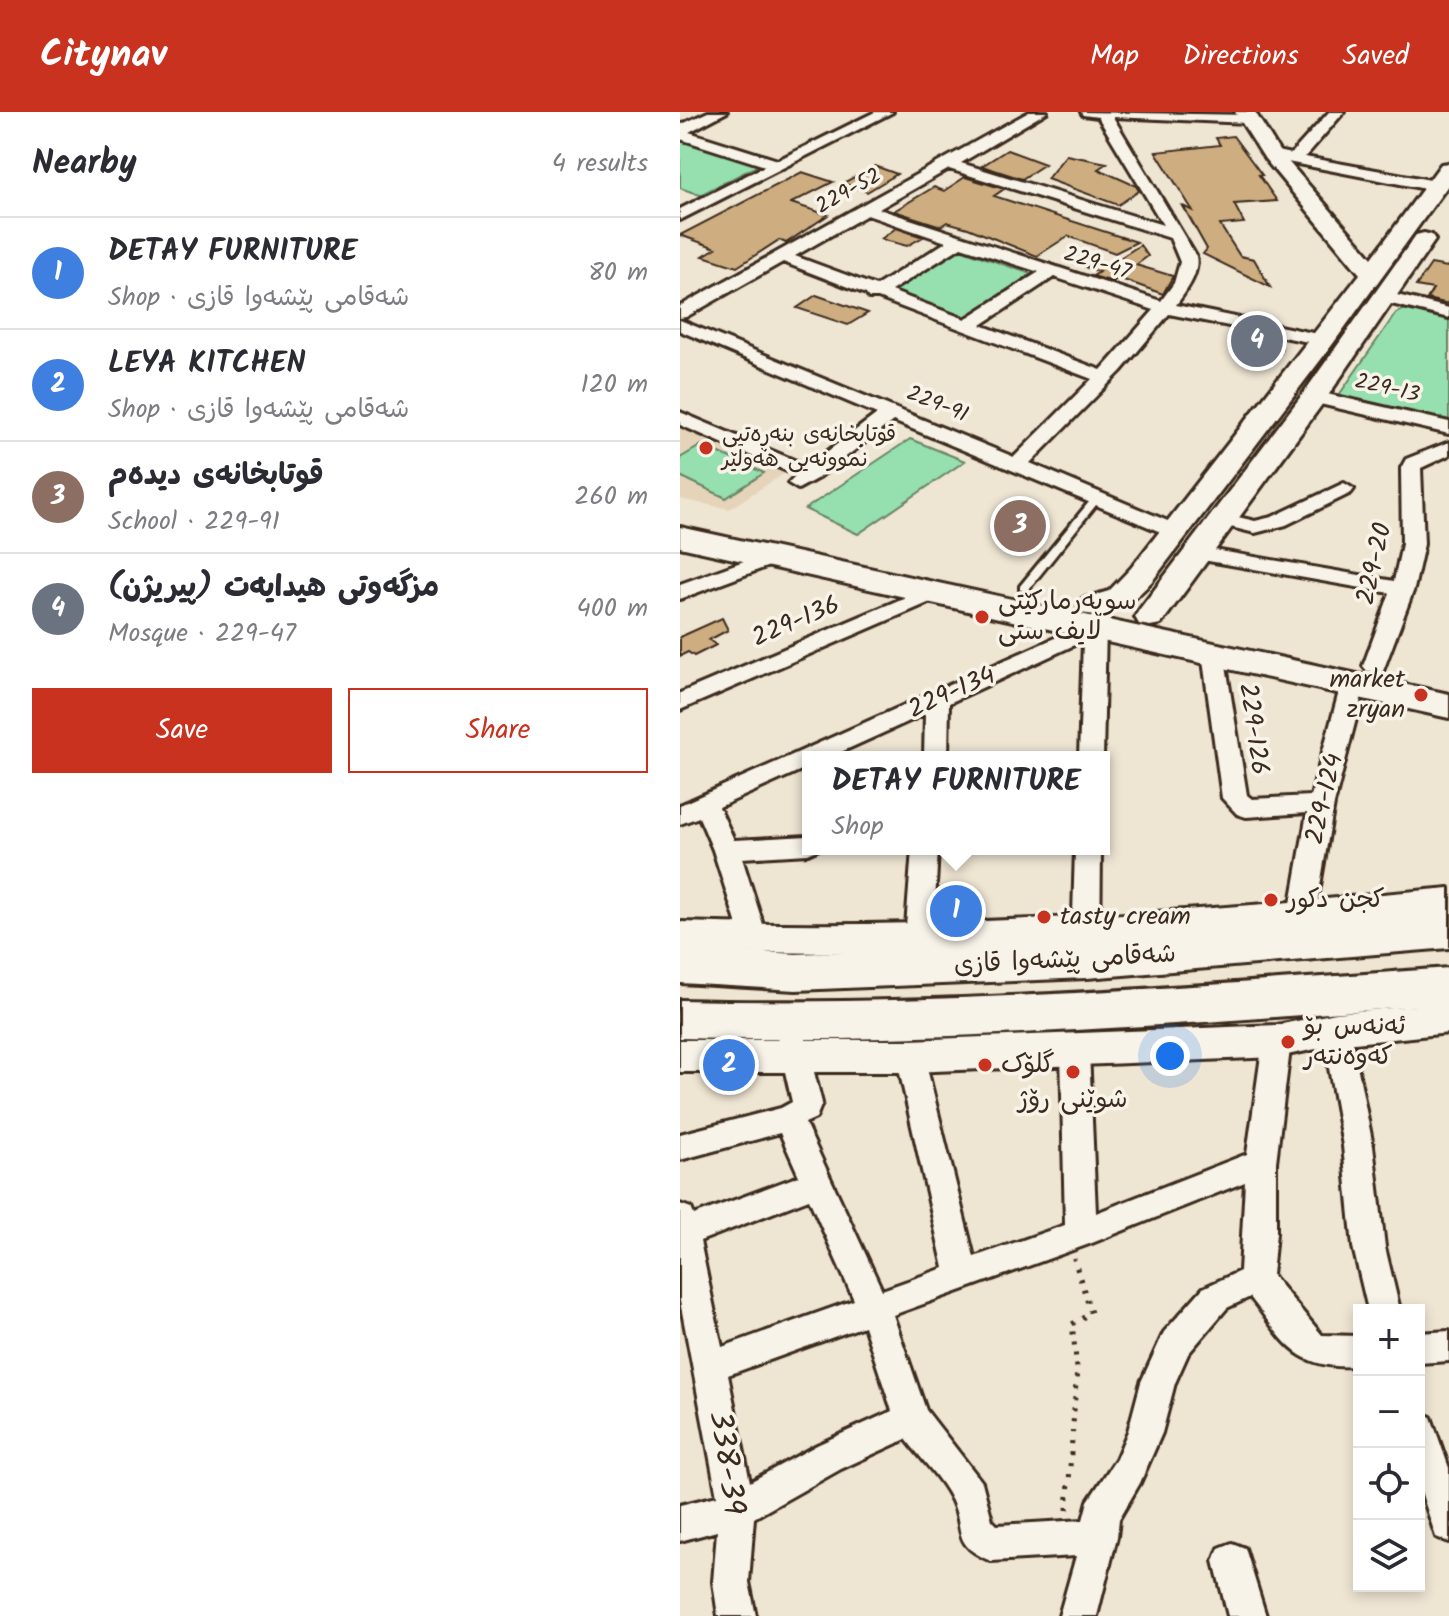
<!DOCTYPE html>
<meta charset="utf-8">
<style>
:root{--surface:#fff;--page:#f7f7f7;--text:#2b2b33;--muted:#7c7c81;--line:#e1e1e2;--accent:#c8321e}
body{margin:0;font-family:Kalam,"Playpen Sans Arabic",sans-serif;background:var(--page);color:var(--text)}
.controls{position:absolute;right:24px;bottom:24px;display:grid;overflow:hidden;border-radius:0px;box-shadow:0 4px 12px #0003}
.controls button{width:72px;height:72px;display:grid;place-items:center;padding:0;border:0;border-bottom:2px solid var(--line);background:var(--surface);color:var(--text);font:40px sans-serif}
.you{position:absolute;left:490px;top:944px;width:28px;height:28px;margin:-20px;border:6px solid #fff;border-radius:50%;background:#1a73e8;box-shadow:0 0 0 12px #1a73e833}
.badge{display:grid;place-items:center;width:52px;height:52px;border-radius:50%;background:var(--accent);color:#fff;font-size:26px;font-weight:700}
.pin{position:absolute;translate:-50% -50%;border:4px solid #fff;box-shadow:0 2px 8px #0006}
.popup{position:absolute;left:122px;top:639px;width:308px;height:104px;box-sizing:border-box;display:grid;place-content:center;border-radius:0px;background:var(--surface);filter:drop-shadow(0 2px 6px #0005);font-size:26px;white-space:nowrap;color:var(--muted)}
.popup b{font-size:30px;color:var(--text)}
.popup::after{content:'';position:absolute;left:50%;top:100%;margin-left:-16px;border:16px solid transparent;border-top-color:var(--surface)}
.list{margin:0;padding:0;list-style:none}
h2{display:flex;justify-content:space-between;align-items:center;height:104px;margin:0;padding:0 32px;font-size:34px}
h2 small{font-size:26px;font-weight:400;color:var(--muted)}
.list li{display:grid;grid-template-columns:52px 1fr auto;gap:24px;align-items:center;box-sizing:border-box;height:112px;padding:0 32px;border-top:2px solid var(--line)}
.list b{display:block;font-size:30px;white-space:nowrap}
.list p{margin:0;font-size:26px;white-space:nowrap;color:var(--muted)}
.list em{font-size:26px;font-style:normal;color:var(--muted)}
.actions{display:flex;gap:16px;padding:24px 32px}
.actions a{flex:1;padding:18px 0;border:2px solid var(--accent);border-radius:0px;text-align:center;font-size:28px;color:var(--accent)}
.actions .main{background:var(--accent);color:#fff}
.icon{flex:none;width:44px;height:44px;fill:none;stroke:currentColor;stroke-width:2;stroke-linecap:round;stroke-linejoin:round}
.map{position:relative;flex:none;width:769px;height:1504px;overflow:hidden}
header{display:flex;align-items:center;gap:48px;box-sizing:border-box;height:112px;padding:0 40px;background:var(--accent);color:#fff}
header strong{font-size:38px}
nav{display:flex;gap:44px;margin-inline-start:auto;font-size:28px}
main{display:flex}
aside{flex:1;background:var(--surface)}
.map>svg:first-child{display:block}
.built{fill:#e5d4ba}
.green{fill:#96dfae;stroke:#688466;stroke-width:2}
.building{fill:#ceae81;stroke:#3b2a1e;stroke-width:2}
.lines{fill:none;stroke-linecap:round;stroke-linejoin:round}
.lane-casing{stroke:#3b2a1e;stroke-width:6}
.street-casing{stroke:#3b2a1e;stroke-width:6}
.secondary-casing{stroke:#3b2a1e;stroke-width:6}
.primary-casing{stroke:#3b2a1e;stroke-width:6}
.highway-casing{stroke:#3b2a1e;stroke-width:6}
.path{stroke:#3b2a1e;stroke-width:5;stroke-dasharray:3 8;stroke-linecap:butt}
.lane{fill:#f7f3e8;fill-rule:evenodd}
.street{fill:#f7f3e8;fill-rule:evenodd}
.secondary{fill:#f7f3e8;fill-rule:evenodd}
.primary{fill:#f7f3e8;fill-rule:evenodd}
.highway{fill:#f7f3e8;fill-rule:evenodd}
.poi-dot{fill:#c8321e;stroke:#f7f3e8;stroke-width:3}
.labels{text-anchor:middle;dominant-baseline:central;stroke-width:7;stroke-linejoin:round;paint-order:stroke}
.far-street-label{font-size:22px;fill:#3b2a1e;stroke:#f7f3e8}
.far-poi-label{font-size:22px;fill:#3b2a1e;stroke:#f7f3e8;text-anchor:start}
.street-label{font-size:26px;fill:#3b2a1e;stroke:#f7f3e8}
.poi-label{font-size:26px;fill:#3b2a1e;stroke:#f7f3e8;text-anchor:start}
.near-street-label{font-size:32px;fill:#3b2a1e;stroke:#f7f3e8}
</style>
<header>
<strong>Citynav</strong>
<nav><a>Map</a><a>Directions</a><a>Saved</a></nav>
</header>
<main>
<aside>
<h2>Nearby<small>4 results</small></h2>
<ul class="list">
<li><span class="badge" style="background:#3f7fe0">1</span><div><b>DETAY FURNITURE</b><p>Shop · شەقامی پێشەوا قازی</p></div><em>80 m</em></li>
<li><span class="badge" style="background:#3f7fe0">2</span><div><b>LEYA KITCHEN</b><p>Shop · شەقامی پێشەوا قازی</p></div><em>120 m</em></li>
<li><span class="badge" style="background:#8d6e63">3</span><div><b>قوتابخانەی دیدەم</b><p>School · 229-91</p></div><em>260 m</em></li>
<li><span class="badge" style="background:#6b7280">4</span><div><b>مزگه‌وتی هیدایه‌ت (پیریژن)</b><p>Mosque · 229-47</p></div><em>400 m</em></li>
</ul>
<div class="actions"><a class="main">Save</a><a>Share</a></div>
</aside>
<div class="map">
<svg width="769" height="1504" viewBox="0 0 769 1504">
<rect width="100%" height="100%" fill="#efe5d3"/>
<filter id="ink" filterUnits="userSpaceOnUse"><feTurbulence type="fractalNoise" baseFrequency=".0125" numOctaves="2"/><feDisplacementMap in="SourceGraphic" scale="16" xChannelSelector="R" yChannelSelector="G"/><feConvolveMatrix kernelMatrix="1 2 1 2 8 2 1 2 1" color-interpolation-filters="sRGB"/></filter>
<g filter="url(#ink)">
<path class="built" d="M0,311L105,361L49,397L0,387Z"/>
<path class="green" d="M0,27L79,53L20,83L0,76Z
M280,137L351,162L282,207L209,180Z
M728,196L769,206V309L659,283L716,201Z
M230,327L285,349L178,422L125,397Z
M22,333L84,361L46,386L0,364V346Z"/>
<path class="building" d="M553,24L582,63H579L597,89L554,92L564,111L540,113L560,144L574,147L590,175L523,142L527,137L503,94L513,99L476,40L540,33L536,26Z
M327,38L365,52L342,67L302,54Z
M386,43L427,51L418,57L456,74L459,79L438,93L367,67Z
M195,54L217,62L187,80L163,71Z
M122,60L153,70L111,91L148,103L106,131L99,128L57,155L23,144L36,136L0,123Z
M285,65L324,77L314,84L457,130L435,141L388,124L357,144L288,116L267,110L261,114L214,99L254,75L264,79Z
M216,116L243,125L227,134L201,127Z
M460,133L468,144L456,153L493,164L483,182L438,166L433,170L413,164L419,160L405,155L429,153Z
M751,152L767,155L769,152V192L747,187L753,177L736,174Z
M136,183L188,201L168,213L117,196Z
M555,218L602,228L601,241L554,239Z
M42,506L48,518L29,528L36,533L14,544L8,540L0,544V525Z"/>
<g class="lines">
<defs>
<path id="lane" d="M417,383L420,384V388L348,478H340V474L414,384Z"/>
<path id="street" d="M28,0H47L9,20L98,48L195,0H213L0,108V97L85,54L0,27V13Z
M349,0H367L281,51L483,113L418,5L403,3L401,0L568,3L575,7L568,11L433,5L516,144C520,162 506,179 496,193L643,223L652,228L643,233L489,202L441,259L350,351L502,415L505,419L502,423H488L213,309L138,366L118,377L108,371L116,363L0,313V300L128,354L197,302L0,219V208L334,345L412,267L198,186H189L186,182L103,150L6,205L0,206V194ZM269,57L490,126L500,150L494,171L481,189L199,97ZM187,103L266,130L196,174L115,144ZM281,135L359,160L285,207L211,179ZM374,165L474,198L421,258L301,213Z
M649,0H664L625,45L756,69L764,74L756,79L587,46L584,43L592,38L611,42Z
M705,180L769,196V206L699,189L696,185Z
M634,279L769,310V322L627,289L625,285L627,281Z
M769,330V343L741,356L744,432L734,477L703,559H687L683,554L710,481L517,447L506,441L517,435L714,469L722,432L721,356L726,347Z
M664,371L674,377L671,381L606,413L575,421L534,411L531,407L541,401L575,409L592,405Z
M89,440L97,441L100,446L97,451L0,487V472Z
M254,473L265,480L262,485L0,598V581Z
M415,508L423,510L426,515L423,645H399L403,529L269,591L268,645H244L245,602L150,645H128V655L39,695L54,728L128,724V737H139L128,742L62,746L88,828L84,835L74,838L64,835L33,738L19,705L0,712V693Z
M533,534L541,536L544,541L567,683L572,687L631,684L661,572L665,567H681L685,572L654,692L635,803L631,810L622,813L613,810L609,803L627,701L566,705L557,702L542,686L522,541L525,536Z
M232,737H258L253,828L249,835L239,838L229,835L225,828Z
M395,737H421L420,837L416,844L406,847L396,844L392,837Z
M656,906L666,909L670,917L693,1034L705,1135L720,1198H688L673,1135L663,1034L642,917L646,909Z
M111,914L121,917L125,925L142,991L136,1006L125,1011L202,1178L264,1156L216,944L220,936L230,932L240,936L244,944L294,1145L385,1113L381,939L385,931L395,927L405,931L409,939L416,1101L567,1042L583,929L587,921L597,918L607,921L611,929L596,1050V1121L592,1163L642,1223L679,1224V1254C614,1258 606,1231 570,1185L547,1196L508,1242L495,1271L482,1321L460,1371L439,1407L437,1425L417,1504H379L396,1444L311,1449C270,1432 286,1419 272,1389C262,1367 240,1346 226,1327L161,1357L74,1406L69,1470L76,1504H38L33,1470L37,1419L0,1429V1393L37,1384L0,1189V1092L11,1096L14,1103L119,1064L100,1021L0,1048V1022L101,996L112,990L97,925L101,917ZM565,1070L560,1159L523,1176L484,1220L461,1270L448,1319L436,1347L408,1389L403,1408L317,1413L312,1408L302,1370L246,1298L213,1203L412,1131ZM129,1087L174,1188L42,1235L20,1129ZM184,1214L212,1299L137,1333L70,1370L48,1263Z
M769,1219V1249L739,1251V1221Z
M739,1300L751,1305L769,1356V1430L756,1425L739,1373Z
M552,1431L565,1436L586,1504H548L534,1449L539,1436Z"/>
<path id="secondary" d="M555,0H575L599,39L692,146L761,52L769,51V72L652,233L473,468C454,489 432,508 402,501L398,494L402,487L429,479L451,456L680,162L585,47Z
M744,121L752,123L755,128L643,291L481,512L470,514L459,512L455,505L459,498L625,279L736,123Z
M769,776V804C513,828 258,848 0,838V810C258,819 513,800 769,776Z
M769,891V921L656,933L597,945L230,960H0V928H230L597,913L656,901Z"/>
<path id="primary" d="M0,415L769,582V606L0,435Z"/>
<path id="highway" d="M769,802V836L407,866L116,878L0,871V835L116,842L407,830Z
M769,856V892C513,911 257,933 0,926V888C257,895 513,874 769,856Z"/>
</defs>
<use href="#lane" class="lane-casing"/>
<use href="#street" class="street-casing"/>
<use href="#secondary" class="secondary-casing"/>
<use href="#primary" class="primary-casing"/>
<use href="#highway" class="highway-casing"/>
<path class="path" d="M387,1398L397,1256L392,1212L411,1201L394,1147"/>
<use href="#lane" class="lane"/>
<use href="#street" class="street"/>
<use href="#secondary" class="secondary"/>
<use href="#primary" class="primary"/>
<use href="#highway" class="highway"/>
</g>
</g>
<g class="poi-dot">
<circle cx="26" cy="336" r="8"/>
<circle cx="302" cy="505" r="8"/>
<circle cx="741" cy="583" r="8"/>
<circle cx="591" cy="788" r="8"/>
<circle cx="364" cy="805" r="8"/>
<circle cx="608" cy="930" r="8"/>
<circle cx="305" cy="953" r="8"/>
<circle cx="393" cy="960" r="8"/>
</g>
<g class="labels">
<g class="far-street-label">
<text transform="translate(169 80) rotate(-29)">229-52</text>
<text transform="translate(417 152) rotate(17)">229-47</text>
<text transform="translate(707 277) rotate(13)">229-13</text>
<text transform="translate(257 293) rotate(22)">229-91</text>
</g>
<g class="far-poi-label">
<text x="42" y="323">قوتابخانەی بنەڕەتیی<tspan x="42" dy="25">نموونەیی هەولێر</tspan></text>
</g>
<g class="street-label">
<text transform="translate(695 452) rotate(-77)">229-20</text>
<text transform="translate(116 510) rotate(-23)">229-136</text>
<text transform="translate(272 581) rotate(-24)">229-134</text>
<text transform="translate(573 617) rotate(82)">229-126</text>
<text transform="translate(645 687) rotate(-77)">229-124</text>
<text transform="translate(385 848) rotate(-3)">شەقامی پێشەوا قازی</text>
</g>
<g class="poi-label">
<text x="318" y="490">سوپەرمارکێتی<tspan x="318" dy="30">لایف ستی</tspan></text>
<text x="725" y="568" text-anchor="end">market<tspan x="725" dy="30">zryan</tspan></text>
<text x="607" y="788">كجن دكور</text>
<text x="380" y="805">tasty cream</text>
<text x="624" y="915">ئەنەس بۆ<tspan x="624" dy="30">کەوەنتەر</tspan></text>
<text x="321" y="953">گلۆک</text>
<text x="393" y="988" text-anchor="middle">شوێنی رۆژ</text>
</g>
<g class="near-street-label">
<text transform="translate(46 1351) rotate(82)">338-39</text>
</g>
</g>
</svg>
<div class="controls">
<button>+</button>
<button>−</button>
<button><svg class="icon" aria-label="locate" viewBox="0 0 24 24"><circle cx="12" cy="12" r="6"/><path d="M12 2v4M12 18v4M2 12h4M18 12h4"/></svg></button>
<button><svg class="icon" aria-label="layers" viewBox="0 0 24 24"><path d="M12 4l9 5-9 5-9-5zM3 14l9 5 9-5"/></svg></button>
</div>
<div class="you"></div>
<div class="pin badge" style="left:276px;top:799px;background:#3f7fe0">1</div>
<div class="popup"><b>DETAY FURNITURE</b>Shop</div>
<div class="pin badge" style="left:49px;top:953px;background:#3f7fe0">2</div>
<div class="pin badge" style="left:340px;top:414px;background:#8d6e63">3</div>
<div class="pin badge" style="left:577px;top:229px;background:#6b7280">4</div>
</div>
</main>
